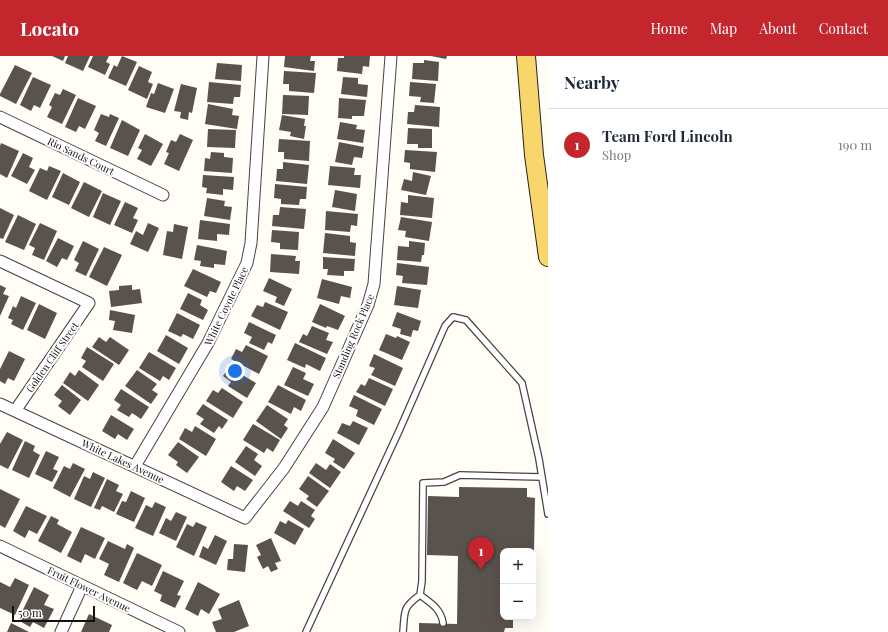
<!DOCTYPE html>
<meta charset="utf-8">
<style>
:root{--surface:#fff;--page:#f2f2f3;--text:#1f2937;--muted:#747a83;--line:#e0e1e3;--accent:#c4262e}
body{margin:0;font-family:"Playfair Display",serif;background:var(--page);color:var(--text)}
.controls{position:absolute;right:12px;bottom:12px;display:grid;overflow:hidden;border-radius:8px;box-shadow:0 4px 16px #0002}
.controls button{width:36px;height:36px;display:grid;place-items:center;padding:0;border:0;border-bottom:1px solid var(--line);background:var(--surface);color:var(--text);font:20px sans-serif}
.scale{position:absolute;left:12px;bottom:10px;width:83px;box-sizing:border-box;padding-left:4px;border:2px solid #111;border-top:0;font-size:11px;line-height:14px;white-space:nowrap;color:#111;-webkit-text-stroke:3px #fff;paint-order:stroke}
.you{position:absolute;left:235px;top:315px;width:14px;height:14px;margin:-10px;border:3px solid #fff;border-radius:50%;background:#1a73e8;box-shadow:0 0 0 6px #1a73e833}
.badge{display:grid;place-items:center;width:26px;height:26px;border-radius:50%;background:var(--accent);color:#fff;font-size:13px;font-weight:700}
.pin{position:absolute;translate:-50% -33px;filter:drop-shadow(0 1px 2px #0008)}
.pin::after{content:'';position:absolute;top:21px;width:14px;height:12px;background:inherit;clip-path:polygon(0 0,100% 0,50% 100%)}
.list{margin:0;padding:0;list-style:none}
h2{display:flex;justify-content:space-between;align-items:center;height:52px;margin:0;padding:0 16px;font-size:17px}
h2 small{font-size:13px;font-weight:400;color:var(--muted)}
.list li{display:grid;grid-template-columns:26px 1fr auto;gap:12px;align-items:center;box-sizing:border-box;height:72px;padding:0 16px;border-top:1px solid var(--line)}
.list b{display:block;font-size:15px;white-space:nowrap}
.list p{margin:0;font-size:13px;white-space:nowrap;color:var(--muted)}
.list em{font-size:13px;font-style:normal;color:var(--muted)}
.map{position:relative;flex:none;width:548px;height:576px;overflow:hidden}
header{display:flex;align-items:center;gap:24px;box-sizing:border-box;height:56px;padding:0 20px;background:var(--accent);color:#fff}
header strong{font-size:19px}
nav{display:flex;gap:22px;margin-inline-start:auto;font-size:14px}
main{display:flex}
aside{flex:1;background:var(--surface)}
.map>svg:first-child{display:block}
.building{fill:#5a524d}
.lines{fill:none;stroke-linecap:round;stroke-linejoin:round}
.lane-casing{stroke:#444;stroke-width:8}
.street-casing{stroke:#444;stroke-width:13}
.primary-casing{stroke:#222;stroke-width:20}
.lane{stroke:#fff;stroke-width:5.5}
.street{stroke:#fff;stroke-width:11}
.primary{stroke:#f9d66b;stroke-width:18}
.labels{text-anchor:middle;dominant-baseline:central;stroke-width:4;stroke-linejoin:round;paint-order:stroke}
.street-label{font-size:10px;fill:#111;stroke:#fff}
</style>
<header>
<strong>Locato</strong>
<nav><a>Home</a><a>Map</a><a>About</a><a>Contact</a></nav>
</header>
<main>
<div class="map">
<svg width="548" height="576" viewBox="0 0 548 576">
<rect width="100%" height="100%" fill="#fffdf5"/>
<path class="building" d="M52,0H65L63,5Z
M68,0H90L83,15L65,7Z
M93,0H109L106,6L110,8L105,19L88,11Z
M122,0L137,6L126,30L108,22L114,9L117,11Z
M285,0H311L310,5H315L314,15L284,11Z
M344,0H370L369,11L363,10L362,18L337,15L338,2H344Z
M431,0H447L446,3Z
M424,4L439,6L438,25L412,23L413,7H424Z
M217,7L242,9L241,25L215,23Z
M15,9L32,17L16,48L0,40V38Z
M139,10L152,16L148,26L153,28L147,43L128,34Z
M284,15L316,17L314,37L289,35V28H283Z
M33,21L51,29L40,52L34,49L31,55L20,49Z
M343,21L358,22V28L368,29L367,41L341,38Z
M209,26L241,29L240,41H234L233,48L207,46Z
M410,26L436,28L434,47L420,46L421,41L409,40Z
M158,27L174,33L165,57L146,51L151,37L154,38Z
M181,28L197,32L192,57L189,56L188,64L180,62L181,56L174,55Z
M63,33L76,39L62,68L47,61L52,51L49,49L55,37L60,39Z
M283,39L309,40L308,59L282,58Z
M78,42L96,50L85,73L79,70L76,76L65,71Z
M339,42L366,44L364,60H352V63L338,62Z
M208,48L233,53L232,59L239,60L237,73L205,68Z
M415,49L440,51L439,71L407,68L408,56H414Z
M101,58L109,61L110,58L119,62L106,90L95,85L99,77L94,74Z
M282,59L305,63L304,70H306L304,83L290,80L291,76L279,74Z
M122,64L140,74L128,100L110,92Z
M340,66L357,69L356,73L365,74L363,87L337,83Z
M408,72L432,73V92H418V88H407Z
M208,73L236,74L235,92L207,91Z
M145,78L163,88L151,110L137,103L142,94L138,92Z
M180,78L193,84L179,115L164,108L169,97L166,96L171,84L176,86Z
M279,83L310,85L309,105L284,103V96H278Z
M339,86L364,91L362,102L354,101L352,109L335,106Z
M1,87L19,95L7,122L0,118V90Z
M405,94L437,96L435,116L410,113V107L404,106Z
M211,96L224,97V101L233,102L232,117L204,115L205,102L210,103Z
M23,97L33,102L29,111L35,114L27,128L11,120Z
M283,106L309,109L307,128L276,125L277,113H283Z
M49,110L61,115L47,144L29,135L40,112L47,115Z
M330,110L355,112L354,119H361L360,132L328,129Z
M413,116L431,120L426,139L401,134L404,123L412,125Z
M63,117L80,126L69,149L52,141Z
M203,119L234,121L233,134L223,133V139L206,137L207,132L202,131Z
M84,126L102,135L89,161L71,152Z
M275,128L307,131L306,143H300L299,149L281,148V143L274,142Z
M335,134L357,138L355,155L332,151Z
M103,137L121,145L110,169L93,161Z
M408,139L434,142L432,162L400,159L401,146L408,147Z
M207,142L225,145L224,150L232,151L230,164L204,160Z
M125,146L138,152L133,162L138,164L132,177L114,169Z
M280,151L306,153L304,173L272,170L273,159H279Z
M0,152L14,159L3,183L0,182Z
M326,155L358,158L357,170L351,169L350,176L325,174Z
M18,159L36,168L24,194L5,186Z
M401,161L432,166L429,185L405,181L406,175L398,174Z
M200,164L230,168L229,179L217,178V185L198,183Z
M40,167L57,175L44,204L32,199L35,192L29,189Z
M148,167L159,172L148,196L130,188L136,175L143,179Z
M174,168L188,171L182,203L163,199L167,175L173,176Z
M272,174L299,176L298,194L280,193V187L271,186Z
M325,177L350,180V186L356,187L355,200L323,197Z
M58,182L74,190L67,204L62,202L57,211L46,205Z
M83,185L99,193L86,220L75,215L79,207L74,204Z
M409,185L425,187L424,199H422L421,206L397,204L398,190L409,191Z
M197,189L227,195L225,209L214,208V212L200,210L201,205L194,204Z
M104,191L122,199L107,230L89,221Z
M271,198L296,200L295,205H300L299,218L270,216Z
M323,201L355,203L354,215H344V220L327,219L328,213H323Z
M397,207L429,211L427,229L402,227L403,220L396,219Z
M193,213L221,226L216,237L210,235L207,241L184,230Z
M269,222L292,233L284,250L275,246L277,241L263,235Z
M322,223L352,231L350,242L341,240L339,248L317,242Z
M0,229L6,232L3,238L9,240L0,260Z
M132,229V234L140,233L142,247L111,251L109,235L119,234V230Z
M397,230L421,234L418,252L394,249Z
M188,237L202,244L200,249L208,254L203,264L180,253Z
M21,240L36,247L23,274L11,268L13,264L8,262L13,250L16,252Z
M265,246L288,256L280,274L251,260L257,249L263,251Z
M39,248L57,257L45,283L27,274Z
M320,248L345,260L338,274L327,270L326,272L312,266Z
M110,254L135,259L132,277L113,274L115,265L109,264Z
M397,256L421,265L418,275L413,274L411,281L400,278L401,273L392,270Z
M177,257L200,269L193,283L183,278L181,281L168,275Z
M249,266L276,279L272,288L268,286L264,294L249,287L252,281L244,277Z
M312,270L329,277L326,284L333,286L327,298L299,286L303,278L307,280Z
M386,278L396,282L397,280L410,286L402,304L379,294Z
M166,279L188,292L179,308L157,295Z
M99,281L106,286L110,281L129,294L119,309L92,291Z
M295,287L326,302L320,315L306,308L305,312L287,304Z
M246,289L268,300L259,318L231,303L236,293L242,296Z
M87,291L114,308L103,325L82,311L86,305L81,302Z
M9,295L25,303L14,325L8,322L5,328L0,325V313Z
M149,296L176,312L169,324L163,320L160,325L139,312Z
M374,298L403,312L395,330L371,319L375,312L369,310Z
M229,311L256,327L247,342L228,330L231,326L223,320Z
M293,311L306,317L303,323L314,328L308,340L284,329Z
M79,314L99,329L88,345L63,327L70,316L75,320Z
M137,314L157,328L152,334L158,338L151,348L125,330Z
M369,322L393,333L385,350L356,336L361,328L365,330Z
M62,329L81,344L70,359L58,350L62,345L54,339Z
M278,329L306,344L301,355L294,351L291,358L268,346Z
M222,332L243,346L233,362L206,345L213,334L218,337Z
M121,333L149,351L141,363L132,357L129,361L117,354L121,349L114,344Z
M354,339L382,353L374,369L356,360L358,354L349,350Z
M203,348L228,364L222,373L219,370L214,377L200,368L204,363L196,358Z
M267,349L288,363L284,369L288,372L281,383L256,365Z
M111,359L134,373L127,384L118,378L115,383L102,375Z
M353,365L368,372L359,389L337,377L342,367L350,370Z
M253,368L280,384L273,396L267,392L264,397L243,384Z
M195,370L216,383L206,400L179,383L185,372L192,376Z
M7,376L23,384L8,413L0,409V388Z
M333,383L355,397L344,413L333,406L335,403L325,397Z
M25,385L35,390L33,395L40,399L29,422L12,414Z
M178,386L199,401L187,417L176,409L178,406L168,399Z
M246,390L258,398L254,404L262,410L255,420L235,406Z
M46,395L59,401L53,413L58,415L52,426L35,418Z
M73,407L85,413L70,441L53,432L64,410L70,413Z
M316,407L326,414L330,408L341,416L330,432L309,417Z
M231,410L253,424L245,435L237,430L234,435L221,426Z
M93,416L105,422L91,451L74,443L84,420L90,423Z
M308,420L329,435L317,451L306,443L309,440L299,433Z
M107,423L119,429L116,435L123,438L114,456L102,450L100,454L94,452Z
M459,431L527,432V441L535,442L534,495H503V561H513V572H505L504,576H419V567L457,568L458,500L427,499L428,440L459,441Z
M0,433L20,443L5,472L0,469Z
M131,435L145,442L134,466L116,458L122,445L126,446Z
M290,445L298,450L301,445L315,454L311,460L315,463L309,472L283,455Z
M155,446L166,451L153,480L135,472L146,449L152,452Z
M26,450L47,460L37,478L29,474L25,482L13,475Z
M176,456L187,461L176,485L159,477L166,462L171,465Z
M51,460L59,464L57,468L72,476L61,497L38,485Z
M288,464L304,473L295,489L274,477L280,465L286,468Z
M196,466L207,471L194,500L176,491L187,468L193,471Z
M81,471L105,482L95,503L85,498L81,507L67,500Z
M215,479L227,485L216,509L199,501L203,490L208,493Z
M271,482L281,505L275,507L278,513L271,516L268,510L263,513L257,501L261,499L256,489Z
M108,485L125,493L127,488L134,492L119,526L104,519L109,508L99,503Z
M234,488L248,489L245,516L227,514L228,503H233Z
M137,497L162,509L152,530L142,525L137,534L123,527Z
M163,515L184,525L177,539L181,540L175,552L160,545L162,539L154,535Z
M15,522L29,529L15,559L0,552V526L10,531Z
M198,526L220,538L209,558L201,553L198,560L185,553Z
M34,531L49,539L44,549L54,553L44,572L33,566L30,571L18,564Z
M239,544L249,570L234,576H216L212,566L222,563L218,553Z
M89,558L112,569L109,576H81Z
M11,567L29,576H7Z"/>
<g class="lines">
<defs>
<path id="lane" d="M420,539C431,547 441,553 443,567
M306,576L399,375L445,270L453,261L466,264L522,327L539,403L548,458
M403,576C405,555 402,552 420,539L422,525L423,427L444,426L460,419L542,421"/>
<path id="street" d="M0,61L163,139
M0,205L89,247L15,355
M0,348L245,462L284,412L323,351L368,249L374,228L391,0
M135,410L208,287L247,207L251,187L263,0
M0,490L179,576
M61,576L82,530"/>
<path id="primary" d="M526,0L534,99L548,201"/>
</defs>
<use href="#lane" class="lane-casing"/>
<use href="#street" class="street-casing"/>
<use href="#primary" class="primary-casing"/>
<use href="#lane" class="lane"/>
<use href="#street" class="street"/>
<use href="#primary" class="primary"/>
</g>
<g class="labels">
<g class="street-label">
<text transform="translate(81 100) rotate(26)">Rio Sands Court</text>
<text transform="translate(226 250) rotate(-64)">White Coyote Place</text>
<text transform="translate(353 280) rotate(-67)">Standing Rock Place</text>
<text transform="translate(52 301) rotate(-55)">Golden Cliff Street</text>
<text transform="translate(123 405) rotate(25)">White Lakes Avenue</text>
<text transform="translate(89 533) rotate(26)">Fruit Flower Avenue</text>
</g>
</g>
</svg>
<div class="controls">
<button>+</button>
<button>−</button>
</div>
<div class="scale">50 m</div>
<div class="you"></div>
<div class="pin badge" style="left:481px;top:514px">1</div>
</div>
<aside>
<h2>Nearby<small></small></h2>
<ul class="list">
<li><span class="badge">1</span><div><b>Team Ford Lincoln</b><p>Shop</p></div><em>190 m</em></li>
</ul>
</aside>
</main>
